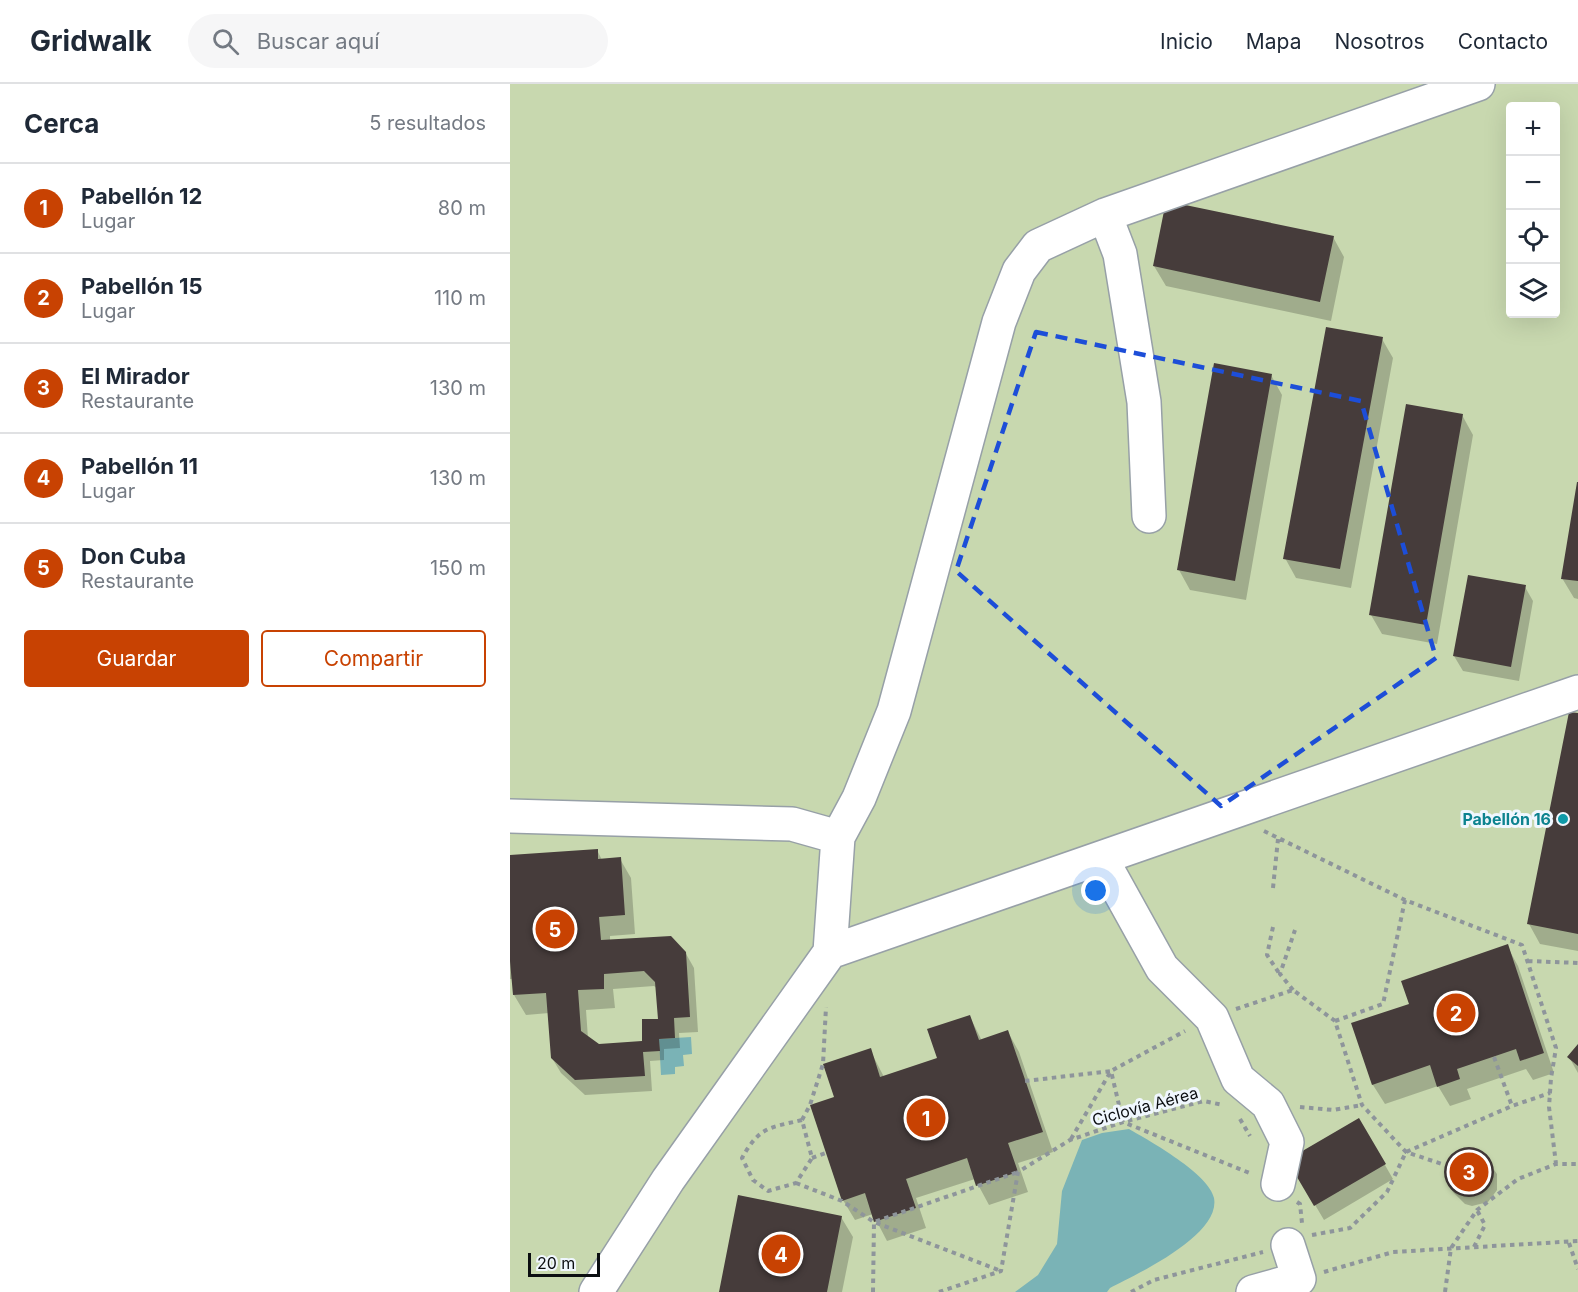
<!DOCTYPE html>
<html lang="es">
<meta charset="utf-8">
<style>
:root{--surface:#fff;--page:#f6f6f7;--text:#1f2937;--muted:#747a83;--line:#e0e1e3;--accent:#c84202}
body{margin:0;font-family:Inter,sans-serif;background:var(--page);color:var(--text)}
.controls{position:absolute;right:18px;top:18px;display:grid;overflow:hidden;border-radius:6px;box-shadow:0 6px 24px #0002}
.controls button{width:54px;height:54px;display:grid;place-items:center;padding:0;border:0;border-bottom:2px solid var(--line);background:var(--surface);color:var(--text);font:30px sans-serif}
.scale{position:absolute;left:18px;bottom:15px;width:72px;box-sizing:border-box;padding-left:6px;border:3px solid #0b0e11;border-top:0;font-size:16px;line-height:21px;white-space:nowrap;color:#0b0e11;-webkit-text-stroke:4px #f0f7fe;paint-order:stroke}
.you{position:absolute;left:586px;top:807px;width:21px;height:21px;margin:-15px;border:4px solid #fff;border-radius:50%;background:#1a73e8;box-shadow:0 0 0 9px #1a73e833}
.badge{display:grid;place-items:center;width:39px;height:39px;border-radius:50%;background:var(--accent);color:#fff;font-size:20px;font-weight:700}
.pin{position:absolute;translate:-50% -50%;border:3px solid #fff;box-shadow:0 2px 6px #0006}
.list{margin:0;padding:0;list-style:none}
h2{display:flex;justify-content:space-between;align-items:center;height:78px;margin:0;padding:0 24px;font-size:26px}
h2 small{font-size:20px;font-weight:400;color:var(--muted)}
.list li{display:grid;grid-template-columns:39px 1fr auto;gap:18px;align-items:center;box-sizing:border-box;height:90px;padding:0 24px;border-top:2px solid var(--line)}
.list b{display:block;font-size:22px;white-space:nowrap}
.list p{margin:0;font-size:20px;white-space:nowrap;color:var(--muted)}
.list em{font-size:20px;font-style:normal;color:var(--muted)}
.actions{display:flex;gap:12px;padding:18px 24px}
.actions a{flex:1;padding:14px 0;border:2px solid var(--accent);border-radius:6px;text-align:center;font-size:21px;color:var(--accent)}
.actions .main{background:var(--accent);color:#fff}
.icon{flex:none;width:33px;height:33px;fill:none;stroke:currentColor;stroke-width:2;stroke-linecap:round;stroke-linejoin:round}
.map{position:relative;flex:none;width:1068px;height:1208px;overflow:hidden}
header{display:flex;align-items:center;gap:36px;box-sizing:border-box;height:84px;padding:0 30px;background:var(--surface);border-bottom:2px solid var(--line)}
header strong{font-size:28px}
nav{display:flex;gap:33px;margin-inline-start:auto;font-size:21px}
.search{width:420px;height:54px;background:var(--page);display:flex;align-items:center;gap:15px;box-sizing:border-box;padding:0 21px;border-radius:33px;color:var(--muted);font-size:22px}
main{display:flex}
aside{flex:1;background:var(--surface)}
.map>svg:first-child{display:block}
.green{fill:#c8d8af;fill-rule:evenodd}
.water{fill:#7ab3b6}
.shadow{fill:#0003;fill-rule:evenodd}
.building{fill:#463c3b;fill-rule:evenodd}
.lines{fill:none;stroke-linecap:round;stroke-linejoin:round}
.minor-casing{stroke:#97a0a7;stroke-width:36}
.path{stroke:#8e959b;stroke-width:4;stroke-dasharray:4.5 4.5;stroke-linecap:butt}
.minor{stroke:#fff;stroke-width:33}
.marked{fill:none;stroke:#1d4ed8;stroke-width:4.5;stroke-dasharray:12 8;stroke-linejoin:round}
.culture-dot{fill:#0f9aa8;stroke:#f0f7fe;stroke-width:2}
.labels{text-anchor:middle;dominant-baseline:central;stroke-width:6;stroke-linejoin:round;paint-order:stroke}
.culture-label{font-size:16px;font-weight:bold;fill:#0d838f;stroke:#f0f7fe;text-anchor:end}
.street-label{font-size:16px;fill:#0b0e11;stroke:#f0f7fe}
</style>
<header>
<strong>Gridwalk</strong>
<div class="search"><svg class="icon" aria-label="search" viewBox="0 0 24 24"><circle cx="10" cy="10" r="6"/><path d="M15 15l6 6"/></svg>Buscar aquí</div>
<nav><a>Inicio</a><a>Mapa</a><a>Nosotros</a><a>Contacto</a></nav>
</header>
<main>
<aside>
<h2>Cerca<small>5 resultados</small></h2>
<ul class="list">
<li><span class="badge">1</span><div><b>Pabellón 12</b><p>Lugar</p></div><em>80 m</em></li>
<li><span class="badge">2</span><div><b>Pabellón 15</b><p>Lugar</p></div><em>110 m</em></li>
<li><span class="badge">3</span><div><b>El Mirador</b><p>Restaurante</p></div><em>130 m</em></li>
<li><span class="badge">4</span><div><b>Pabellón 11</b><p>Lugar</p></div><em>130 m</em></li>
<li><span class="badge">5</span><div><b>Don Cuba</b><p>Restaurante</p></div><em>150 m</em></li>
</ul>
<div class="actions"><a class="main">Guardar</a><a>Compartir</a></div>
</aside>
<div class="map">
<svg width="1068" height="1208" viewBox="0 0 1068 1208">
<rect width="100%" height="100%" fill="#e1eaf2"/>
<path class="green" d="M0,0H1068V1208H0ZM1000,22H1046V230H1000Z"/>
<path class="water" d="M181,953L182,970L173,971L174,982L165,983V990L151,991L149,955Z
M619,1045C640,1057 699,1090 704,1114C711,1151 627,1190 600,1204L597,1208H505L528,1191L547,1160L552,1107L572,1056L592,1049Z"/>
<path class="shadow" d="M823,153L834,173L821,237L656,202L644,182Z
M872,255L883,274L841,504L786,494L775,474Z
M761,291L772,311L736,516L680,506L669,486Z
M952,331L963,351L927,560L872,550L861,531Z
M1068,400V515L1064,514L1052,494Z
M1015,503L1023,517L1009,597L953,587L944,572Z
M1068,631V867L1030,860L1019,840Z
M87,766L92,776L110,775L121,794L125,850L100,852V857L175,868L184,884L188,948L169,949L170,964L154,965V976L140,977L142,1007L75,1011L51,989L42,974L39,929L16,931L4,911L3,895H0V772ZM144,902L147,904L149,936L132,958L88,961L78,954L76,926L105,924L103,905Z
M997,862L1008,882L1044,989L1023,996L1016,985L957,1005L961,1015L940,1022L928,1002L875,1020L863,1001L843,940L901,921Z
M460,933L472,957L498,948L509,968L543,1068L508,1079L518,1108L479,1121L465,1095L406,1114L416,1144L377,1157L363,1130L345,1136L333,1116L360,966L374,993L428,975Z
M1068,963V989L1059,973Z
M849,1036L883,1095L814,1136L779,1077Z
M965,1065L971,1068L987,1090V1106L978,1118L962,1122L955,1120L943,1108L937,1098L936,1081L944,1069L950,1066Z
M331,1133L343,1153L332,1208H211Z"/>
<path class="building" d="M656,117L824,152L810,218L643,182Z
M816,243L873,253L830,485L773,475Z
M704,279L762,290L725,497L667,486Z
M896,320L953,330L916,541L859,531Z
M1067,398H1068V497L1051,495Z
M958,491L1016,501L1001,583L943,572Z
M1059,628L1068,629V850L1017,840Z
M88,765V775L111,773L115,831L89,833L91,856L161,852L176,868L180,933L164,934L165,954L149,955L150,967L133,968L135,992L65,996L41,974L36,909L3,911L0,877V771ZM134,887L145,898L148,935H132V957L89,960L71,947L68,906L94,905V890Z
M998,860L1034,969L1010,977L1006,965L947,985L950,995L927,1003L920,981L862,1001L841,939L899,920L891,897Z
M460,931L469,956L498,946L533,1048L498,1059L508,1088L466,1102L457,1074L396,1095L406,1124L364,1138L355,1109L332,1117L300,1021L324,1013L313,980L361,964L370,993L427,974L417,945Z
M1068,960V982L1057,973Z
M849,1034L876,1080L804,1122L777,1076Z
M934 1088a25 25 0 1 1 50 0a25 25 0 1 1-50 0Z
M228,1111L332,1132L317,1208H209Z"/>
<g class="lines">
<defs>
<path id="minor" d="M595,131L610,170L634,318L639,432
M0,732L282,740L328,753
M591,774L652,884L702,934L728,995L758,1020L777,1058L768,1100
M320,868L328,753L349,714L384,627L489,238L509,187L528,162L595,131L968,0
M86,1208L158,1096L320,868L1068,608
M743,1208L789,1195L778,1161"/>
</defs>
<use href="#minor" class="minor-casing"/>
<path class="path" d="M754,747L895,816L1012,861L1046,964L1041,994L1039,1023L1046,1080
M763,804L768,755
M763,843L757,871L769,889
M1018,877L1068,879
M783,906L770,890L785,846
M726,925L783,906L825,937L852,1021L896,1068L935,1081
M825,937L873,920L895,816
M984,973L1002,1022
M515,997L601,987L613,1038L742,1090
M790,1023L823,1026L852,1021
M730,1035L740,1052
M292,1036C259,1044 250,1042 232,1074L243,1096L258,1107L286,1099L302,1074L292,1036L300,1021L313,980L316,923
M561,1055L601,987L675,947
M302,1074L316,1069
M286,1099L332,1117L364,1138L491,1187
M787,1118L790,1120L792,1139
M802,1151L840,1144L877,1108L896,1068L1002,1022L1040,1009
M1059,1159L1068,1185
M964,1163L975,1141L967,1126
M814,1188L883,1168L1068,1157
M363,1208L364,1138L508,1088
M429,1208L491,1187L508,1088L560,1056L613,1038L694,1017L713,1021
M621,1208L644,1196L753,1168
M935,1208L941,1164L967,1126L1008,1095L1046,1080H1068"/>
<use href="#minor" class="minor"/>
</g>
<path class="marked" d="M526,248L851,317L926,574L711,722L446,487Z"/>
<circle class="culture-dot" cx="1053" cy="735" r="6"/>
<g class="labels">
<g class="culture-label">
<text x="1041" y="735">Pabellón 16</text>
</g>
<g class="street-label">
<text transform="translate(635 1022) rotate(-15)">Ciclovía Aérea</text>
</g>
</g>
</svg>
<div class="controls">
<button>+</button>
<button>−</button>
<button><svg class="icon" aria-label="locate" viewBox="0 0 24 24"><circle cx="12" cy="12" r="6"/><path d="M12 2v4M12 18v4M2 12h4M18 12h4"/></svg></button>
<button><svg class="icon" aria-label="layers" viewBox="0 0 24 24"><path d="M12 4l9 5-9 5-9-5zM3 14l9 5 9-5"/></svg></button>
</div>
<div class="scale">20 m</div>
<div class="you"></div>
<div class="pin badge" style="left:416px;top:1034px">1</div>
<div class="pin badge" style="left:946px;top:929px">2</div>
<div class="pin badge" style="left:959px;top:1088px">3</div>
<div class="pin badge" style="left:271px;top:1170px">4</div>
<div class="pin badge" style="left:45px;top:845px">5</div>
</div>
</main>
